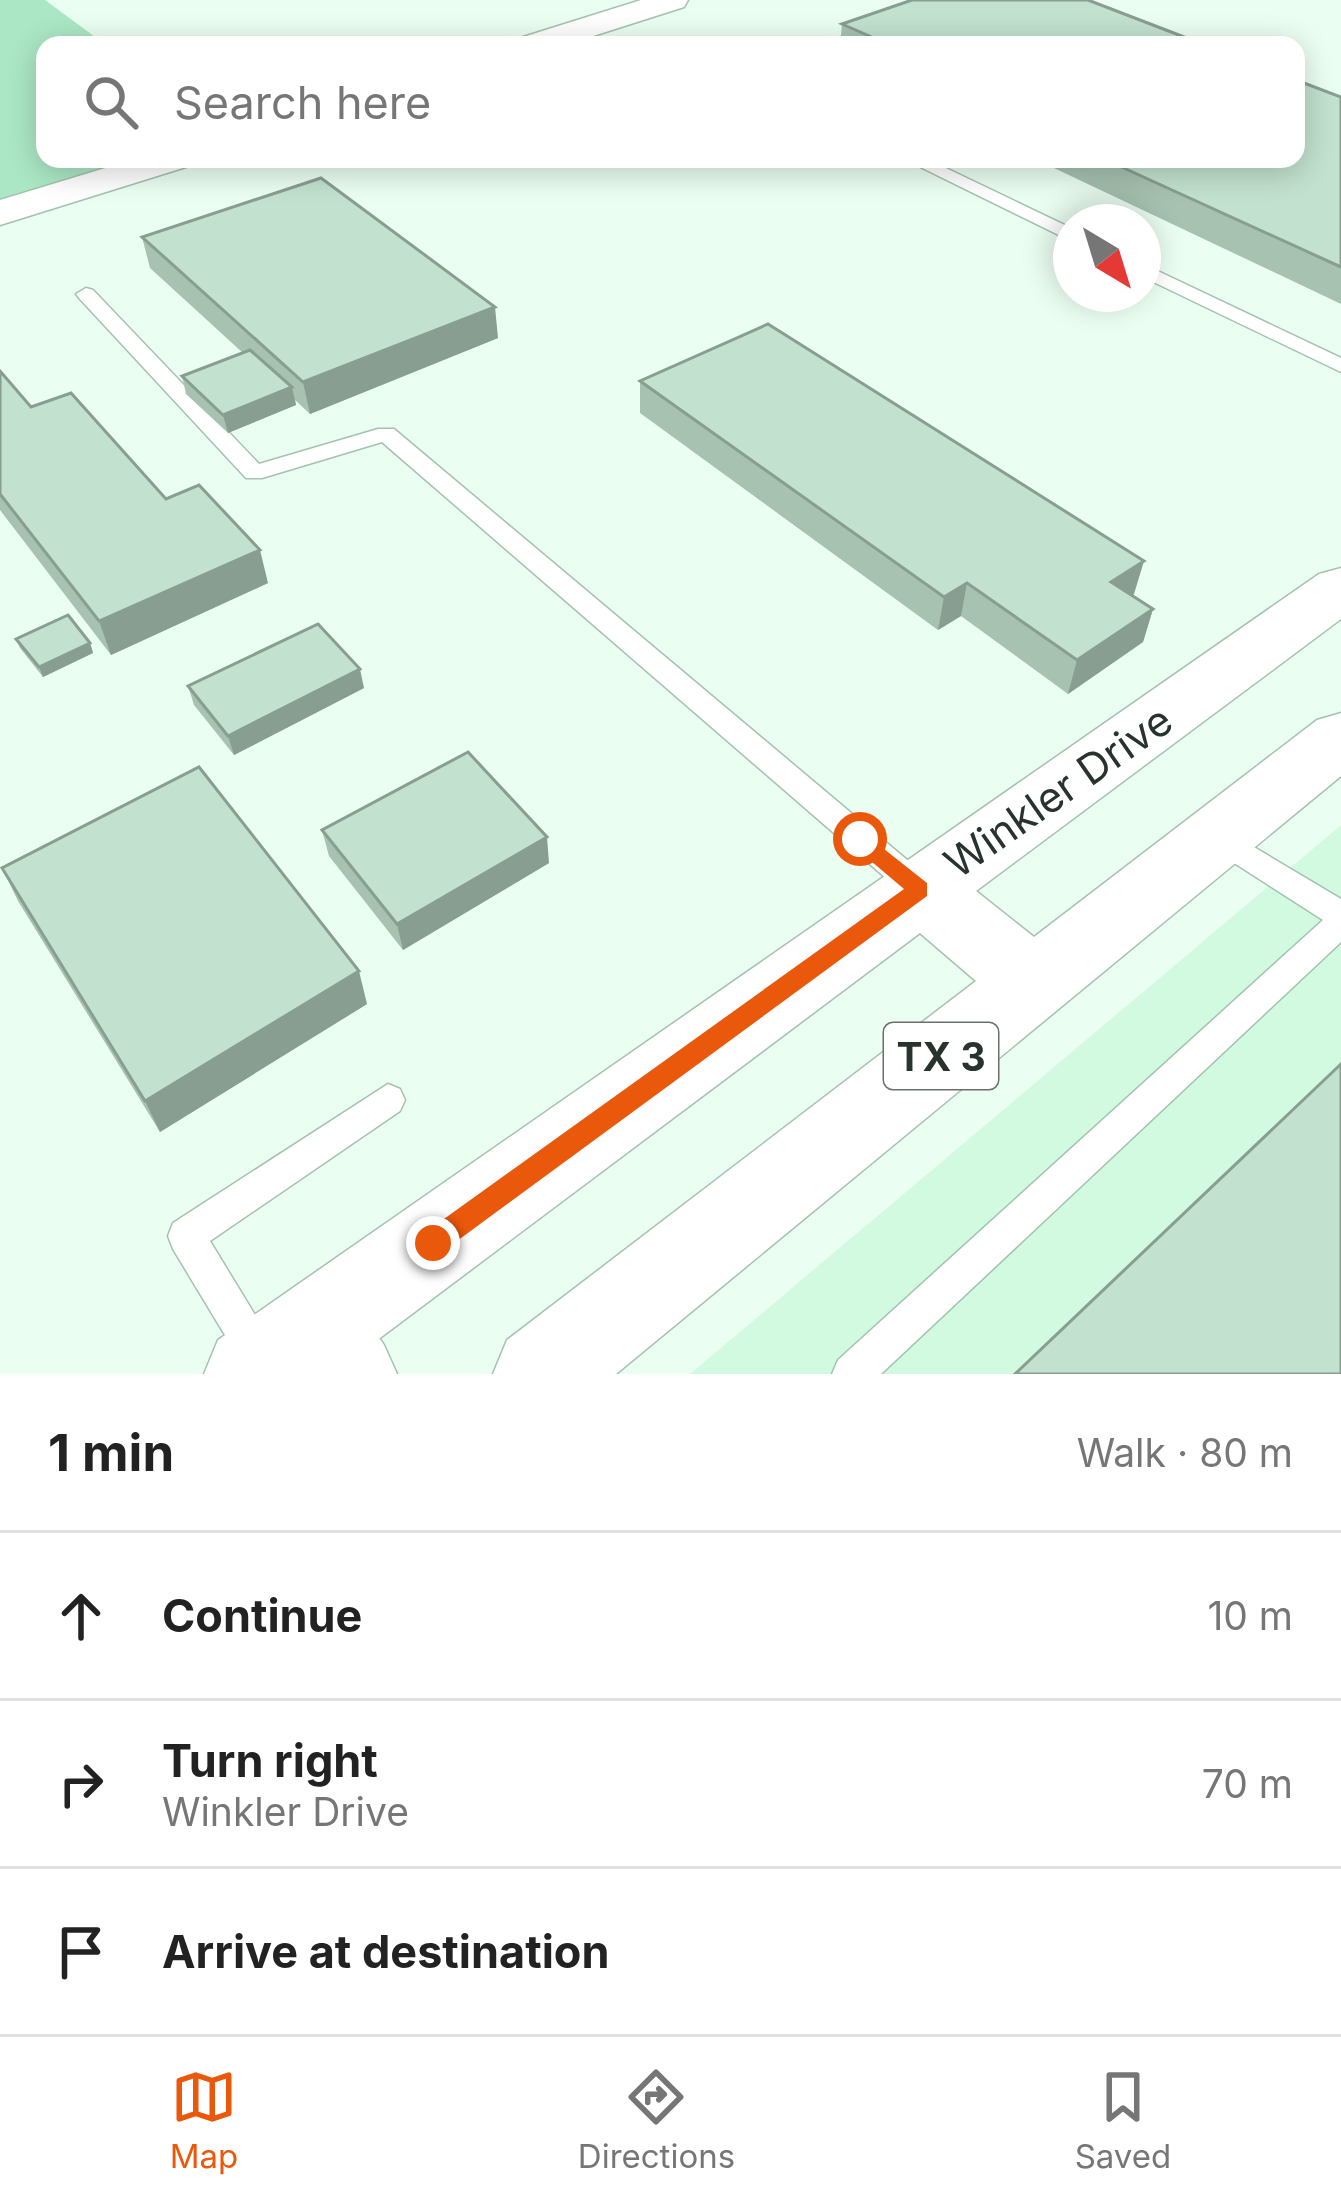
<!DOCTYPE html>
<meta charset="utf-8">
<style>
:root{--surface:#fff;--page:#f2f2f2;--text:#222;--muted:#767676;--line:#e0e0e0;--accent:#ea580c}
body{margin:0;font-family:Inter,sans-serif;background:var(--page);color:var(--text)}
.compass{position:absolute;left:1053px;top:204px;width:108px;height:108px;border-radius:50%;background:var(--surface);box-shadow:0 6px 30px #0003;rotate:142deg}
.stop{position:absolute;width:36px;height:36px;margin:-27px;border:9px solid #ea580c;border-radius:50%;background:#fff}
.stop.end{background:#ea580c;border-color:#fff;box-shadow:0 3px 12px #0008}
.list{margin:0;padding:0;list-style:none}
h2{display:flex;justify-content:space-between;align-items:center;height:156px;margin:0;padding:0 48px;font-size:51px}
h2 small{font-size:39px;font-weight:400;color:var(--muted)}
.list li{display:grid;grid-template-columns:78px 1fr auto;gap:36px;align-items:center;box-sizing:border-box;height:168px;padding:0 48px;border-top:3px solid var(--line)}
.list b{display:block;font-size:45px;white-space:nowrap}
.list p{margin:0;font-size:39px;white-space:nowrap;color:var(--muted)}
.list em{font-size:39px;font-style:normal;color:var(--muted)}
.icon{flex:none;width:66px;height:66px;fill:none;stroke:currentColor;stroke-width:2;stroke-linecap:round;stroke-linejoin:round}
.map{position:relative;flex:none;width:1341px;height:1374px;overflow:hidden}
.search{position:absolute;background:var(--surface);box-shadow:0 6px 30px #0003;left:36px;right:36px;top:36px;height:132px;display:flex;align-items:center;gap:30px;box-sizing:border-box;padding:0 42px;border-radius:24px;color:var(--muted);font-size:45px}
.sheet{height:660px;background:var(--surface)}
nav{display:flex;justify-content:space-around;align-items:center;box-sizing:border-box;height:168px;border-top:3px solid var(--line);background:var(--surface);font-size:33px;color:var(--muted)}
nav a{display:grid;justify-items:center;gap:6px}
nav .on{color:var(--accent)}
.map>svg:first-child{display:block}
.built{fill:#d2fae1}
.green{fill:#abe7c5}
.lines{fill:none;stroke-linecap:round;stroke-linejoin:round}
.service-casing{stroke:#a3c2af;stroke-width:3}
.minor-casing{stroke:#a3c2af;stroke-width:3}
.primary-casing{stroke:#a3c2af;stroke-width:3}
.service{fill:#fff;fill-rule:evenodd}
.minor{fill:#fff;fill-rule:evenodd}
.primary{fill:#fff;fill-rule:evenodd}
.wall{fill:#a7c2b1}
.shaded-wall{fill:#889e90}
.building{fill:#c2e1ce;stroke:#889e90;stroke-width:3}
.route{fill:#ea580c}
.labels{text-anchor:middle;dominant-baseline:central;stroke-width:9;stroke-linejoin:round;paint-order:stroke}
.shield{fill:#fff;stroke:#68706b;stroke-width:3}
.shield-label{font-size:39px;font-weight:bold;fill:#27332c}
.street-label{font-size:42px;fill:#27332c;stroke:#fff}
</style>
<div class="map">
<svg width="1341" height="1374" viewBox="0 0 1341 1374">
<rect width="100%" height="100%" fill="#ebfef2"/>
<path class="built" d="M1341,825V1374H690Z"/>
<path class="green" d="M0,0H45L106,45H45V159H144L0,204Z"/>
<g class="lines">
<defs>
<path id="service" d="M904,159H927L1071,228V241Z
M1143,264L1341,358V372L1143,277Z
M86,288L93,290L259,464L378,429H394L931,880L935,889L931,898L920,901L909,898L382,442L262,478H246L79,298L76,294Z
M1217,825L1341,899V942L881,1374H832L838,1360L1323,920L1206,845L1202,837L1206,829Z
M388,1084L400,1089L405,1100L400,1111L210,1241L280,1356L274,1370L264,1374L246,1370L173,1249L168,1236L173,1223Z"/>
<path id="minor" d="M641,0H688L684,7L565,45H516L520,38Z
M135,159H191L186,167L0,225V200Z
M320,1283L349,1295L384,1345L397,1374H306L279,1324L291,1295Z"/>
<path id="primary" d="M1341,568V619L976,891L1034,937L1317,720L1341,713V776L616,1374H493L507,1340L976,981L920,933L332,1374H204L218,1340L1319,574Z"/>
</defs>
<use href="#service" class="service-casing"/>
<use href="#minor" class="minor-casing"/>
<use href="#primary" class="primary-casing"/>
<use href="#service" class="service"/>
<use href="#minor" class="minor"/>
<use href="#primary" class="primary"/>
</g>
<path class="wall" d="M842,24L1205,45H840Z
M1341,97V304L1035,159H1296Z
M142,237L498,338L310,414L295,400L296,405L228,433L186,394L182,376L243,353L150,268Z
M0,371L31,407L166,499L268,583L111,655L0,510Z
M640,381L1134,594L1133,595L1153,609L1143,642L1068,694L961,616L938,630L640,413Z
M16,639L90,643L93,653L43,677L20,648Z
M188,686L364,688L234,755L194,705Z
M322,830L549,863L403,950L329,856Z
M2,868L367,1004L160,1132L18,901Z"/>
<path class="shaded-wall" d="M495,307L498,338L310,414L303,382Z
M292,387L296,405L228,433L223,415Z
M260,550L268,583L111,655L99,621Z
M1144,561L1134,594L1102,615L1111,582Z
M967,583L961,616L938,630L944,597Z
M1153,609L1143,642L1068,694L1077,660Z
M90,643L93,653L43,677L39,667Z
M360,669L364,688L234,755L228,736Z
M547,837L549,863L403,950L397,924Z
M359,971L367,1004L160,1132L145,1101Z"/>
<path class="building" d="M912,0H1088L1205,45H890L842,24Z
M1296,80L1341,97V267L1104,159H1296Z
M321,178L495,307L303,382L142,237Z
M768,324L1144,561L1111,582L1153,609L1077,660L967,583L944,597L640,381Z
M250,350L292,387L223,415L182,376Z
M0,371L31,407L71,393L166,499L199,485L260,550L99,621L0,494Z
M68,615L90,643L39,667L16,639Z
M318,624L360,669L228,736L188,686Z
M468,752L547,837L397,924L322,830Z
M199,767L359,971L145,1101L2,868Z
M1341,1064V1374H1015Z"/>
<path class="route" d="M860,830L927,883V896L442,1252L433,1256L423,1252L419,1243L423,1234L904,889L852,845L849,839Z"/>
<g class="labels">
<rect class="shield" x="884" y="1023" width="114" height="66" rx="9"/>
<g class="shield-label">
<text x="941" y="1056">TX 3</text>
</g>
<g class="street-label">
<text transform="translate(1058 791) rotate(-35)">Winkler Drive</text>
</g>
</g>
</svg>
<svg class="compass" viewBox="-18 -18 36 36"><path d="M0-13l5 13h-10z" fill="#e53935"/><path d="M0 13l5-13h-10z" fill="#767676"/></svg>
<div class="stop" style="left:860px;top:839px"></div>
<div class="stop end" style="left:433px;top:1243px"></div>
<div class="search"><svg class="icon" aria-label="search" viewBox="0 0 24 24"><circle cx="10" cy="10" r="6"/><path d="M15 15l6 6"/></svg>Search here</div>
</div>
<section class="sheet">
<h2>1 min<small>Walk · 80 m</small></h2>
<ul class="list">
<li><svg class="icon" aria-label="ahead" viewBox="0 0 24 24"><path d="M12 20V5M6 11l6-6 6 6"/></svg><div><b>Continue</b></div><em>10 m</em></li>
<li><svg class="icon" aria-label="right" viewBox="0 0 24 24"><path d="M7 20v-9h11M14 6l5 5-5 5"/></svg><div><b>Turn right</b><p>Winkler Drive</p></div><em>70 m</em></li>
<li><svg class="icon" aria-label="arrive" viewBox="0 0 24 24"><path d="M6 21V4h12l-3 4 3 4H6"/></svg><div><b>Arrive at destination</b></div></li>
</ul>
</section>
<nav>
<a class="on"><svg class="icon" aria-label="map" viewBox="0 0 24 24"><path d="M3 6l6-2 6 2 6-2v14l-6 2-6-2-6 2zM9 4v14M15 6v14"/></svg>Map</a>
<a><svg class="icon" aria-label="directions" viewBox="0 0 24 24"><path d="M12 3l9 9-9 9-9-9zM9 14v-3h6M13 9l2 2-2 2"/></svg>Directions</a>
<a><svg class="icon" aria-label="saved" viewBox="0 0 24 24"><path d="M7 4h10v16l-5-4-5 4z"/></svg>Saved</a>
</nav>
